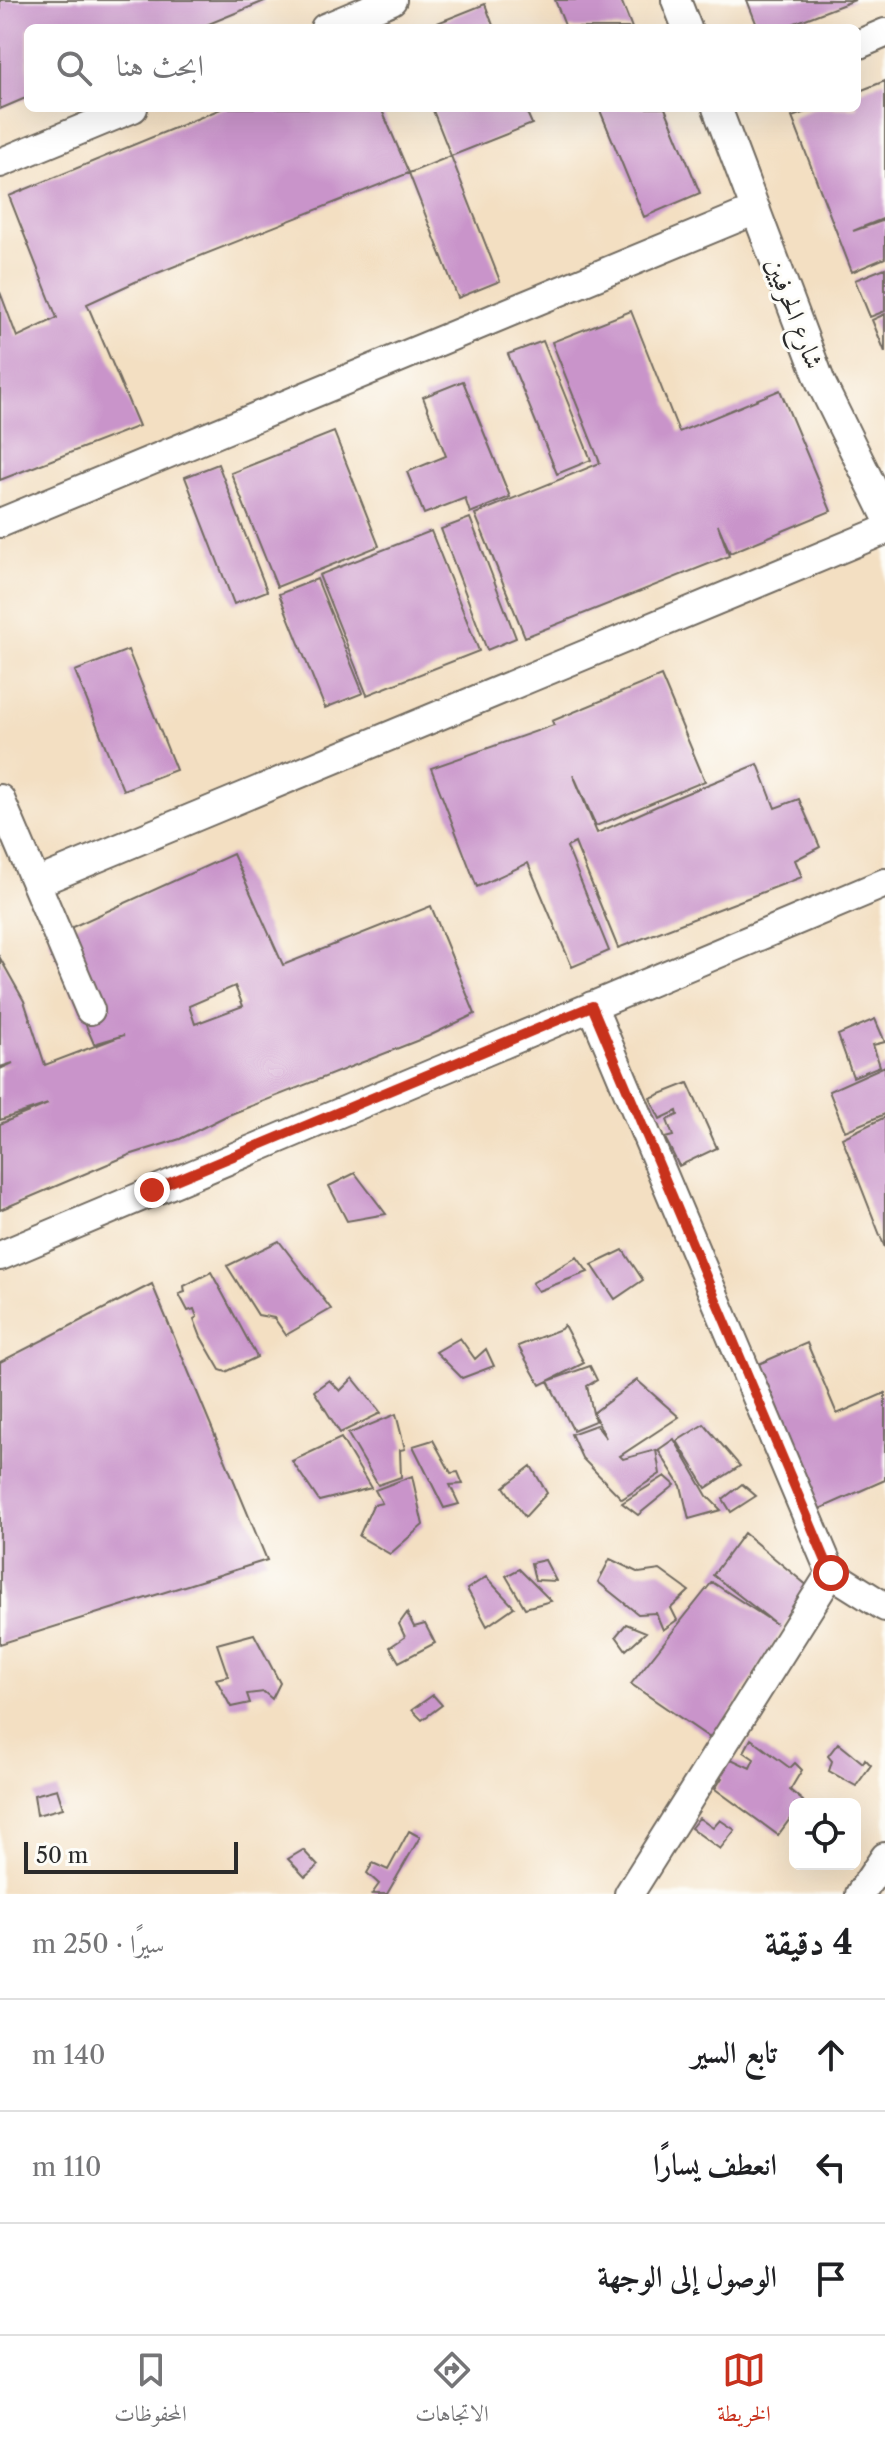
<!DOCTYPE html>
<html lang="ar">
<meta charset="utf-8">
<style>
:root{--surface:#fff;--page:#f6f6f6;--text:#202124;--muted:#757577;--line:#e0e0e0;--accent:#c8321e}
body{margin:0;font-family:"Libre Caslon Text",Amiri,serif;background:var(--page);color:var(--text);direction:rtl}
.controls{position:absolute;right:24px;bottom:24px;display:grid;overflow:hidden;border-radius:12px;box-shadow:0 8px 32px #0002}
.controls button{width:72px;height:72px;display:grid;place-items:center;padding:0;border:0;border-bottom:2px solid var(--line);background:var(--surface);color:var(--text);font:40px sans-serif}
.scale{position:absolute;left:24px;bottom:20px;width:214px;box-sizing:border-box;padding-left:8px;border:4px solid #2b2b2b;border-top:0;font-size:22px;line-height:28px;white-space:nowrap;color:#2b2b2b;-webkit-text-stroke:6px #fdfcf7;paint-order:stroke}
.stop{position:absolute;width:24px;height:24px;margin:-18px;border:6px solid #c8321e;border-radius:50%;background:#fff}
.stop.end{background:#c8321e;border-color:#fff;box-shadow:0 2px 8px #0008}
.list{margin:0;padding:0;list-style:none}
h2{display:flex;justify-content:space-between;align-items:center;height:104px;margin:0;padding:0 32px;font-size:34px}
h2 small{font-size:26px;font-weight:400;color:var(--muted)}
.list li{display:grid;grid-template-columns:52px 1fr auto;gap:24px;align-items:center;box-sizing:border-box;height:112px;padding:0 32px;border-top:2px solid var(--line)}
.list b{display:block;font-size:30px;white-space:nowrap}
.list em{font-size:26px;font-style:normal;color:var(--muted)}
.icon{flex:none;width:44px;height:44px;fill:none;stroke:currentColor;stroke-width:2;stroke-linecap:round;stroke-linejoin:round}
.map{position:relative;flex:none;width:885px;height:1894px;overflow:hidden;direction:ltr}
.search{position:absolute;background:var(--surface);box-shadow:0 8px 32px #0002;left:24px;right:24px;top:24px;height:88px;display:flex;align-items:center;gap:20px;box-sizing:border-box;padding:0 28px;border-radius:12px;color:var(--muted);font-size:30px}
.sheet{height:440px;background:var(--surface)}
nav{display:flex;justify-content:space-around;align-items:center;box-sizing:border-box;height:112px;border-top:2px solid var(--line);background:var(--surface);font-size:22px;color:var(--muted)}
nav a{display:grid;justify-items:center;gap:4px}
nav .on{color:var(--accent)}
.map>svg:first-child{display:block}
.building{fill:#c994ca;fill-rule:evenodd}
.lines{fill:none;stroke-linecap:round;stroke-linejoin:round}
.minor-casing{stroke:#716a60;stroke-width:32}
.minor{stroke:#fff;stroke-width:28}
.route{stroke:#c8321e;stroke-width:10}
.labels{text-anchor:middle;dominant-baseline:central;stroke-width:6;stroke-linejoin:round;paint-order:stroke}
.street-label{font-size:26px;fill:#2b2b2b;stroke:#fdfcf7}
</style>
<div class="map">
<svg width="885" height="1894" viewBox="0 0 885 1894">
<rect width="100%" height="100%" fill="#fdfcf7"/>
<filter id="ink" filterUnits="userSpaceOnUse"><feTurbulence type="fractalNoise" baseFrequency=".0125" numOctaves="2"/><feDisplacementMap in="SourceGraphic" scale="16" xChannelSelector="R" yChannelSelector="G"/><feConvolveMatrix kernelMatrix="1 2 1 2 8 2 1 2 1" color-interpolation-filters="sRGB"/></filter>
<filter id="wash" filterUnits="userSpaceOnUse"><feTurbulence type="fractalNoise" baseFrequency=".006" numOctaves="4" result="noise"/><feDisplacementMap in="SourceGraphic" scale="32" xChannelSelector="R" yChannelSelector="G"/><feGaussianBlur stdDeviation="1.8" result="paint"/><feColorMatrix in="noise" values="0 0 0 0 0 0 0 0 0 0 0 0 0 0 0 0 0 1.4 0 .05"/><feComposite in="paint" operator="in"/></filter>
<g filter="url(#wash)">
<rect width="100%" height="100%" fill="#f3dfc2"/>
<g id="blocks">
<path class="building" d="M0,0H267L199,28H28V97L0,109Z
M555,0H621L632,28H566Z
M747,0H855L782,28H758Z
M485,4L494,28H425Z
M885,81V218L853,231L885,220V258L852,272L792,117L816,108H857V92Z
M223,108H381L409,173L135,282L87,304L139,426L0,480V292L17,337L57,318L9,196Z
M432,108H525L532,124L451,156L500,281L458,298L409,173L451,156Z
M599,108H665L700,193L644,217Z
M885,268V311L870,317L855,280Z
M631,311L679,432L780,390L831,511L730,553L718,525L729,556L525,637L475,514L600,463L552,342Z
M885,314V352L872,320Z
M543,341L591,460L557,474L508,354Z
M463,381L510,497L470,513L465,498L424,514L407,472L446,456L423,397Z
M334,432L379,546L277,587L231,473Z
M218,464L267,591L234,604L185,477Z
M470,518L516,638L487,650L441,529Z
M431,531L479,651L367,695L319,575Z
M317,579L363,693L325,708L279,594Z
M128,650L176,770L123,790L75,671Z
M661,676L705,781L596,826L573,774L597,833L675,798L758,764L775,808L799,799L820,847L795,860L802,877L618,948L575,843L567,847L609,951L572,967L528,863L477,887L431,768L554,725L552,721Z
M233,854L283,965L431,906L475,1014L429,1036L226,1116L180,1139L129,1155L0,1210V1124L48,1104L0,1120V1069L13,1063L0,1067V958L24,1001L45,1065L124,1035L94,1044L48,938ZM235,986L243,1006L195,1024L189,1006Z
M875,1019L885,1042L873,1045L880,1066L853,1077L838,1035Z
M885,1066V1114L845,1131L829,1091Z
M688,1083L717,1148L679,1166L665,1138L673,1136L667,1120L678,1115L677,1111L660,1119L650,1098Z
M885,1117V1248L842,1138Z
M355,1173L386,1214L347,1221L329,1186Z
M279,1241L331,1309L286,1335L274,1318L258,1315L227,1266Z
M623,1250L643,1280L615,1299L592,1265Z
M577,1257L588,1272L538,1291L532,1283Z
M211,1272L257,1357L226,1372L220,1370L201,1337L194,1319L197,1317L194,1309L188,1311L179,1294L185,1292L184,1286Z
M152,1284L267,1560L0,1644V1362Z
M564,1325L584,1363L540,1385L518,1346L561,1329Z
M460,1338L475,1359L486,1349L494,1366L462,1378L436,1352Z
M807,1343L837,1414L885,1393V1480L815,1511L754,1366Z
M590,1366L597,1380L587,1386L593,1413L637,1380L679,1417L620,1456L623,1459L656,1450L660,1474L622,1499L582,1458L571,1434L596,1425L606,1438L593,1413L595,1421L573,1430L548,1381Z
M353,1378L381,1413L340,1433L314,1391L329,1380L340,1391Z
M396,1414L405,1449L400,1450L401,1477L378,1485L348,1434Z
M704,1424L740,1466L706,1488L677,1441Z
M341,1438L371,1488L319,1501L292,1461Z
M674,1439L707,1496L721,1510L689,1519L681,1486L658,1450Z
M433,1440L451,1473L458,1472L463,1484L450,1485L459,1504L444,1508L413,1446Z
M531,1466L547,1493L525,1517L504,1487Z
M412,1476L423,1525L390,1554L359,1536L373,1505L382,1503L375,1490Z
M665,1476L675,1485L638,1515L622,1503Z
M742,1484L756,1496L731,1512L723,1499Z
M744,1533L809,1587L713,1740L631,1684L712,1582L776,1624L713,1575Z
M610,1559L639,1573L660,1570L689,1591L671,1608L677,1620L663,1630L656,1613L638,1614L598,1582Z
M545,1560L556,1581L535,1580L531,1563Z
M519,1569L551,1601L525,1608L506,1576Z
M486,1577L514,1607L487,1626L467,1589Z
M407,1613L414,1627L425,1624L435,1643L399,1662L390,1647L405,1637L399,1624Z
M626,1624L646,1632L626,1650L616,1636Z
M254,1634L280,1683L272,1699L264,1692L247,1694L250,1703L231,1707L216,1679L228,1676L217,1644Z
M433,1695L442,1705L422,1720L412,1710Z
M751,1739L790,1768L795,1763L802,1770L790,1790L803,1801L801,1804H795V1812L778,1835L715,1789L722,1778L715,1772L727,1757L750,1768L754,1759L744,1752Z
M838,1743L863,1763L865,1759L871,1765L856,1786L829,1771L832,1761L828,1756Z
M57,1789L63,1808L37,1815L34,1795Z
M699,1818L713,1828L720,1820L735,1830L720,1849L691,1828Z
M409,1831L420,1837L387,1894H372L379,1884L367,1873L373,1863L388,1870Z
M303,1850L318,1866L305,1877L288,1859Z"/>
</g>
</g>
<g filter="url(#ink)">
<use href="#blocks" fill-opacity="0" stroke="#716a60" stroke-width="2"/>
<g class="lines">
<defs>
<path id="minor" d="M676,0L687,28
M325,28L392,0
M857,45L885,33
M717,108L821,383L885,513
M0,163L133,108
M0,523L756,210
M0,799L90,1010
M36,883L885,530
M592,1006L831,1573L885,1607
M0,1256L885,883
M629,1894L831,1573
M860,1894L885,1857"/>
</defs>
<use href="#minor" class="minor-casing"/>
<use href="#minor" class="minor"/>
</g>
</g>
<g class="lines" filter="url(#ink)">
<path class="route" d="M152,1190L592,1006L831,1573"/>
</g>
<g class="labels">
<g class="street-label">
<text transform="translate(795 313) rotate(69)">شارع الحرفيين</text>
</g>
</g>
</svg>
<div class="controls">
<button><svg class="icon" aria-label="locate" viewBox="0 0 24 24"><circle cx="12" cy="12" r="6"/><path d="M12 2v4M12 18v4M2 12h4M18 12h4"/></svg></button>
</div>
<div class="scale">50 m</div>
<div class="stop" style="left:831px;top:1573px"></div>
<div class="stop end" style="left:152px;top:1190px"></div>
<div class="search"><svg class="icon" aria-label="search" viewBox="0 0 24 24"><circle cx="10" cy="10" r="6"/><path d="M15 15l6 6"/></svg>ابحث هنا</div>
</div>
<section class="sheet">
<h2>4 دقيقة<small>سيرًا · 250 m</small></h2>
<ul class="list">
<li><svg class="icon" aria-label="ahead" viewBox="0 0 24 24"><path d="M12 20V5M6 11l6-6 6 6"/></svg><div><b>تابع السير</b></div><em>140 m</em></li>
<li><svg class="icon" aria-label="left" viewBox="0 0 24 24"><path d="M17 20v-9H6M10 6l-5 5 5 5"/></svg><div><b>انعطف يسارًا</b></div><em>110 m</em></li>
<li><svg class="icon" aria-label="arrive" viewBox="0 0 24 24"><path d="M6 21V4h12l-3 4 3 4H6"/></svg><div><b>الوصول إلى الوجهة</b></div></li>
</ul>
</section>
<nav>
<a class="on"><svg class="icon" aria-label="map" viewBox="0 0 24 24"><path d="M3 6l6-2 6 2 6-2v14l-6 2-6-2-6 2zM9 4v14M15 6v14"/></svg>الخريطة</a>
<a><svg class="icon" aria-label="directions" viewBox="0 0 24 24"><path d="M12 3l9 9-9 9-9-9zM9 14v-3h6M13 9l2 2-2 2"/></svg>الاتجاهات</a>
<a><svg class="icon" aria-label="saved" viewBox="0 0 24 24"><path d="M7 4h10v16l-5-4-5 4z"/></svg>المحفوظات</a>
</nav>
